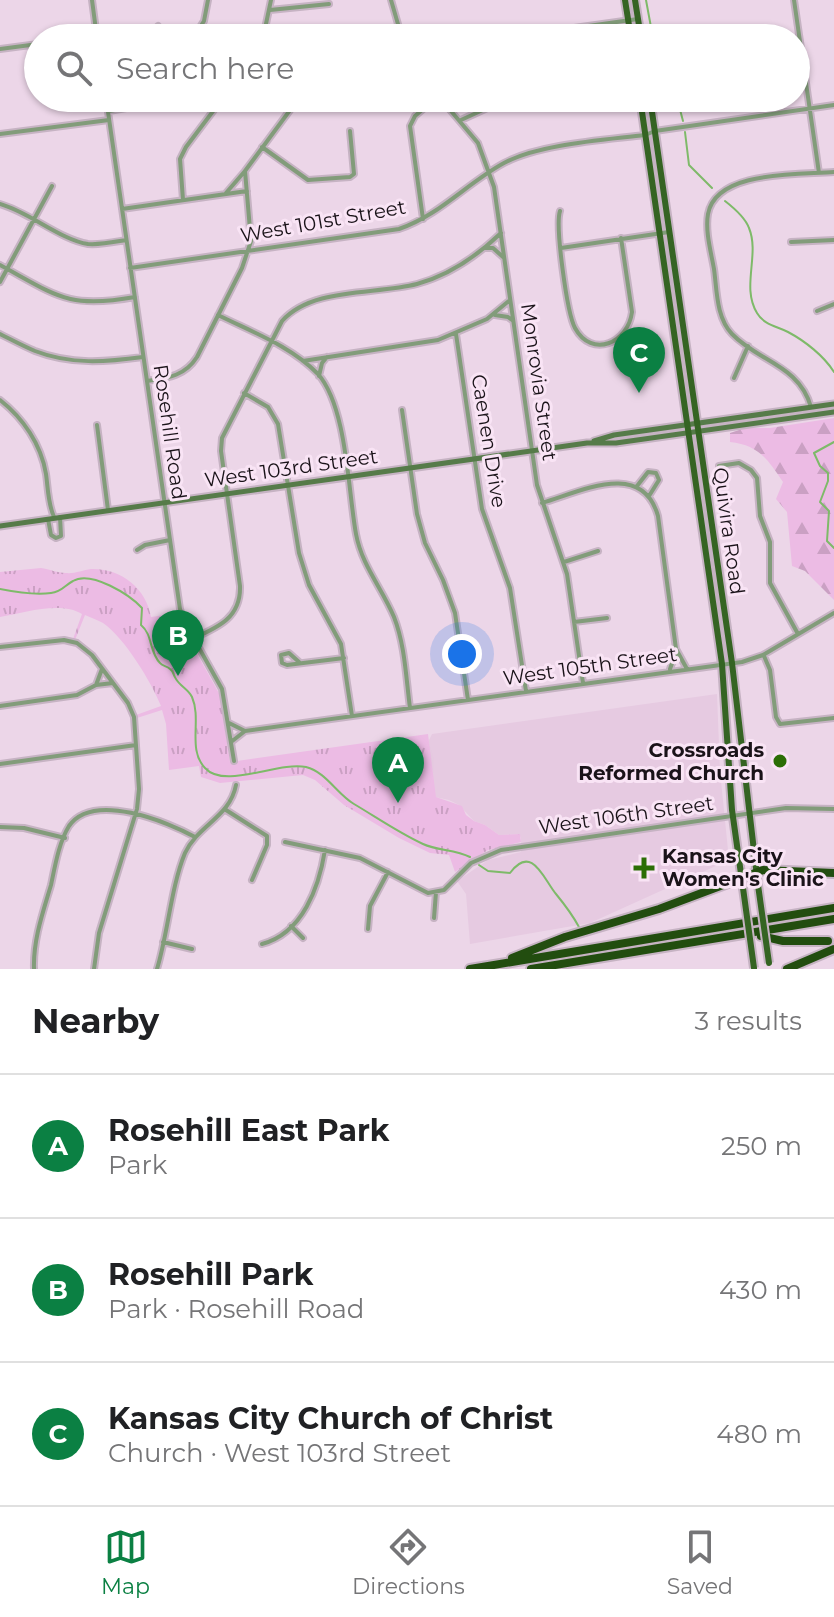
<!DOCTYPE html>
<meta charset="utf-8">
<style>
:root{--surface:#fff;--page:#f6f6f6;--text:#202124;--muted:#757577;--line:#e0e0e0;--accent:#0b8043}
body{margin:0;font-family:Montserrat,sans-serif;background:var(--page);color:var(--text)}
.you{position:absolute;left:462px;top:654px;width:28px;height:28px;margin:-20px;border:6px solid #fff;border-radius:50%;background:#1a73e8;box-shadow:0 0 0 12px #1a73e833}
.badge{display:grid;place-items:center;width:52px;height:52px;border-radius:50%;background:var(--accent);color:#fff;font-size:26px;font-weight:700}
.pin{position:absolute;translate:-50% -66px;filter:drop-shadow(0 2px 4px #0008)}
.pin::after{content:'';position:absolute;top:42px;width:28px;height:24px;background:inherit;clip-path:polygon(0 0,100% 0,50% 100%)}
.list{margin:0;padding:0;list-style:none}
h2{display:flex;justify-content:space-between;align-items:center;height:104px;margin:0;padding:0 32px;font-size:34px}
h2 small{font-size:26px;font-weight:400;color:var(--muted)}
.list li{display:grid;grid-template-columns:52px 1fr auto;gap:24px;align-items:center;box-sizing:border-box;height:144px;padding:0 32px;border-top:2px solid var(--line)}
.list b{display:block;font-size:30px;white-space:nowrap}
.list p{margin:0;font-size:26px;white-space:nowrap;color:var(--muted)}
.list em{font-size:26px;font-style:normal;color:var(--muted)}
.icon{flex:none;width:44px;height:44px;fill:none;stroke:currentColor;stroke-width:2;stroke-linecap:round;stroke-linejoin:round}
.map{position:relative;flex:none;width:834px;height:969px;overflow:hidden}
.search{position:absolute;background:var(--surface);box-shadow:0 2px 6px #0004;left:24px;right:24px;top:24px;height:88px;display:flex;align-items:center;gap:20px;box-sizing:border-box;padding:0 28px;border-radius:44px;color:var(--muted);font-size:30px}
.sheet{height:536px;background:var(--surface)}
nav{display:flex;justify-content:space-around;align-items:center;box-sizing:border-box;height:112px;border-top:2px solid var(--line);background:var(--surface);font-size:22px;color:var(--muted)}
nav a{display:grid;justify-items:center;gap:4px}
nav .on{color:var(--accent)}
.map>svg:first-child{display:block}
.built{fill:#e6cae1}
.grass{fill:url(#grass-tufts)}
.forest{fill:url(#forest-firs)}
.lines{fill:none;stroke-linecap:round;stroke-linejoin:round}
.stream{stroke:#7eba69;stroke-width:2}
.street-casing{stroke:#c6b3c3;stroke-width:8}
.secondary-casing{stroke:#c6b3c3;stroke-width:9}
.primary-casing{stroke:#c6b3c3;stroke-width:10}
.highway-casing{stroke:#c6b3c3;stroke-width:12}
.street{stroke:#829c7a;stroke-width:4}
.secondary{stroke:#567b49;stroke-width:5}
.primary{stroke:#356423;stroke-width:6}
.highway{stroke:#224d0f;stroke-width:8}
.primary-bridge-casing{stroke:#c6b3c3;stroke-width:10;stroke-linecap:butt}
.primary-bridge{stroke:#356423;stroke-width:6}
.poi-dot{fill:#2c6e06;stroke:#f9e4f5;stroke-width:3}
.labels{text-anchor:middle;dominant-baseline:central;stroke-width:6;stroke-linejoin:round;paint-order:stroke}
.street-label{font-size:20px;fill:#1a1319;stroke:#f9e4f5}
.poi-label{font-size:20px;font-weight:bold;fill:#1a1319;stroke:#f9e4f5;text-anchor:end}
</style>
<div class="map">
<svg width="834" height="969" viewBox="0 0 834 969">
<defs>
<pattern id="grass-tufts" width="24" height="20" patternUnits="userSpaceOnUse" patternTransform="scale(2)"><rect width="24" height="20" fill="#ecbbe4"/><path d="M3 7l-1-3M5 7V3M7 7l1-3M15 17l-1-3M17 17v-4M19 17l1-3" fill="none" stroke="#caa0c3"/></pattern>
<pattern id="forest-firs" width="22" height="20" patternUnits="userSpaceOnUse" patternTransform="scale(2)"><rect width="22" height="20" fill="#ecbbe4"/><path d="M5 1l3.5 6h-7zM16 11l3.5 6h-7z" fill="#caa0c3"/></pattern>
</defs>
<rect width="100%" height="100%" fill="#ecd6e8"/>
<path class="built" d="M717,694L720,771L729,860L590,923L470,944L466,894L457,881L488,860L521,852V838L519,834L499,835L485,825L474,821L459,805L449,800L435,797L428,742L432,734Z"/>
<path class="grass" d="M41,568C49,569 58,573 66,573C74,574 83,570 91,569C121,568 146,588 151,617L178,613L185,632L220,695L230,762L428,734L436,797L462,806L466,815L474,821L485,825L499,835L520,834L521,842L488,850L455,872L449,855L430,853L399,838L344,805L315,780L303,775L220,783L201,777L199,766L169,770L166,724L162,710L137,718L136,715L161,706C152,683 124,637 103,623C98,620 91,618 85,615L75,640L73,639L82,614C60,601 24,613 0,617V572Z"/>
<path class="forest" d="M834,418V600L805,571L792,566L787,512L776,499L783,482C768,460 759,445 730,442V433L745,428H770Z"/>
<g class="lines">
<path class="stream" d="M646,0L653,38
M677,98L683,121
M685,132L689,165L712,188
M725,201C734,208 745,217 749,228C760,255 741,287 757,313C764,325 776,326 788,332C805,341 824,356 834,372
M834,442L814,453L820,466L828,473V481L820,502L829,511L827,541L834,548
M0,589C15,592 36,595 51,593C62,592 65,585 73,581C91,570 130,595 142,608L141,625C153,635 149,652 160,663C162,666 167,666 170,669C174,672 173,675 176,679C180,686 189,690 192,697C202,720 187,749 205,768C225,790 278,761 306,767C326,772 337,794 354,804C376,817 399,833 423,844C438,851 455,849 470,857
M479,865L488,871L510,873C532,843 544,880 556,894C565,905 572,914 579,927"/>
<defs>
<path id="street" d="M92,0L97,38
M391,0L402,38
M794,0L819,173
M270,10L329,4
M158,26L166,38
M77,38L97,35
M193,38L204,21L208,0
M263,38L271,0
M503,38L638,19
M0,49L38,44
M106,98L180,609L184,621L222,689L234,761
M440,98L478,143L494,187L537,485L567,574L583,683
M109,111L132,107L148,98
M461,120L509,98
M0,134L109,120
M262,147L308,180L350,177L354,174L350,131
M226,193L245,171
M183,200L180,159L186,147L223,98
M0,204C29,212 61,240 88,244C101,245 114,242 126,240
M122,209L247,191
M560,211C555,226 567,313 575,328C592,359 628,343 632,312L621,238
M423,219L410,126L415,116L436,98
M791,242L834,240
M485,248H493L503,257
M561,248L669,232
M0,265C57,296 68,309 135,297
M130,268L399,229C440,215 467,183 504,163C539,144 605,140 645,135L655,131L834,105
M0,282L52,186
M817,311L834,304
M218,315C252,332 291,346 318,374C347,407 348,491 356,534C362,566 382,588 394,617C405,645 406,678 410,708
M495,315L508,317L512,320
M0,334C12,340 23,346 35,351C71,365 106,362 143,357
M456,334L482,509L510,588L526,691
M303,361L438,340L487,319L510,300
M319,376L322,363L327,357
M734,378L748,346
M147,381C168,378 185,376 197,357L242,268L251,241L245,171L299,98
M244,393L268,407L278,424L299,553L309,585L341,644L352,716
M0,400C23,418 41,444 46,474C48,488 48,504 54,517
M811,407C799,365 759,362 732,334C716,317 717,290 714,269C711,252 705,231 708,214C716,170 799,175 834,172
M402,410L417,514L425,543L443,580L455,613L468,700
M97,425L108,510
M719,466L739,463L751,470L757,478L760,516L770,542V583L798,634
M637,486L648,472L656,473L659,480L649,496
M542,503C580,492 642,459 658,516L676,649L687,669
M48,519L51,535L56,538L61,536L60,517
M137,550L145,545L170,540
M564,562L598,551
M574,622L607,618
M194,638C219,627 241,617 240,586L221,451L222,438L282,321C312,287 375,295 417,284C450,275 476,257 501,233
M0,647L64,640L77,643L92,655L128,703L134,717L139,789L137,809L99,933L94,969
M764,656L770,670L776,717L780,724L834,718
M299,662L289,653L281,655L282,663L287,665L344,658
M670,669L676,652
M96,685L102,669
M0,706L77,695L96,685L113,683
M229,723L245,731
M231,742L245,731L742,662L763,655L834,613
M0,764L136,745
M226,810L267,836V845L252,880
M0,827L24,828L65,838
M285,842L360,858L428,893L444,890L471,863L501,850L786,808L834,809
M434,918L436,892
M291,926L303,938
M368,929L370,906L388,872
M163,942L192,949
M262,944C303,933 319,887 325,850
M34,969C33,940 43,912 51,885C55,866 59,842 69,826C93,791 168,822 195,837
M157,969C168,933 171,887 185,853C198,825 230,817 236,785"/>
<path id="secondary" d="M594,441L614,435L834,404
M0,526L587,443H616L834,412"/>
<path id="primary" d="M625,0L631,38
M635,0L641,38
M640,98L722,664L732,810L743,888
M650,98L732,663L758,885"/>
<path id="highway" d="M761,936L783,941H828
M512,958L565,937L659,909L763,870L834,873
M470,969L834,908
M531,969L834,919
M787,969L834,949"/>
</defs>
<use href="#street" class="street-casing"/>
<use href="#secondary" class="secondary-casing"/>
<use href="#primary" class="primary-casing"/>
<use href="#highway" class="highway-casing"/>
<use href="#street" class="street"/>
<use href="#secondary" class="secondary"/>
<use href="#primary" class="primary"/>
<use href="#highway" class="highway"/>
<defs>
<path id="primary-bridge" d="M758,885L769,963
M743,888L754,968"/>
</defs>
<use href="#primary-bridge" class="primary-bridge-casing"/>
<use href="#primary-bridge" class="primary-bridge"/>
</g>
<g class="poi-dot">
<circle cx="780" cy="761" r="8"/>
<path d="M640 856h8v8h8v8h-8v8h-8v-8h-8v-8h8z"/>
</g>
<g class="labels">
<g class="street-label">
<text transform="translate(323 221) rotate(-10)">West 101st Street</text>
<text transform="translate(539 382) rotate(82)">Monrovia Street</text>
<text transform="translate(170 432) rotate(82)">Rosehill Road</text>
<text transform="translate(489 441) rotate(81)">Caenen Drive</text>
<text transform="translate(291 468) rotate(-8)">West 103rd Street</text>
<text transform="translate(729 531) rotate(82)">Quivira Road</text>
<text transform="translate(590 666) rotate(-8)">West 105th Street</text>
<text transform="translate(626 815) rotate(-8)">West 106th Street</text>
</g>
<g class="poi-label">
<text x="764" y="750">Crossroads<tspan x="764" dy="23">Reformed Church</tspan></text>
<text x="662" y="856" text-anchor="start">Kansas City<tspan x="662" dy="23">Women's Clinic</tspan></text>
</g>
</g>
</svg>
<div class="you"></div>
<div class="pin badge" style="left:398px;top:803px">A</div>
<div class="pin badge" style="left:178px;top:676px">B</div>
<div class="pin badge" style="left:639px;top:393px">C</div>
<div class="search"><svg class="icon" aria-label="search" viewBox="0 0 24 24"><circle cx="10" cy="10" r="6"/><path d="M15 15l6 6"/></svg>Search here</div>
</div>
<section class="sheet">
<h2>Nearby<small>3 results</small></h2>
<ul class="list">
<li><span class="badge">A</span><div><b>Rosehill East Park</b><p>Park</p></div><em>250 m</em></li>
<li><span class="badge">B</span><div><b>Rosehill Park</b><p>Park · Rosehill Road</p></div><em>430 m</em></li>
<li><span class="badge">C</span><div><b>Kansas City Church of Christ</b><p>Church · West 103rd Street</p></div><em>480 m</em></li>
</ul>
</section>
<nav>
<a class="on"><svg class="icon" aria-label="map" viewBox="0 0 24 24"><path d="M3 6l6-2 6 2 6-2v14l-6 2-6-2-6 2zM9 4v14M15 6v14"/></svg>Map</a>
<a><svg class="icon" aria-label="directions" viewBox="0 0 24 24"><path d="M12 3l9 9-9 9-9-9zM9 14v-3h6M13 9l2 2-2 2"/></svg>Directions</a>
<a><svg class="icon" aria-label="saved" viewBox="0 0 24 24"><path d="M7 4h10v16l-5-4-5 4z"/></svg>Saved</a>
</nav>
